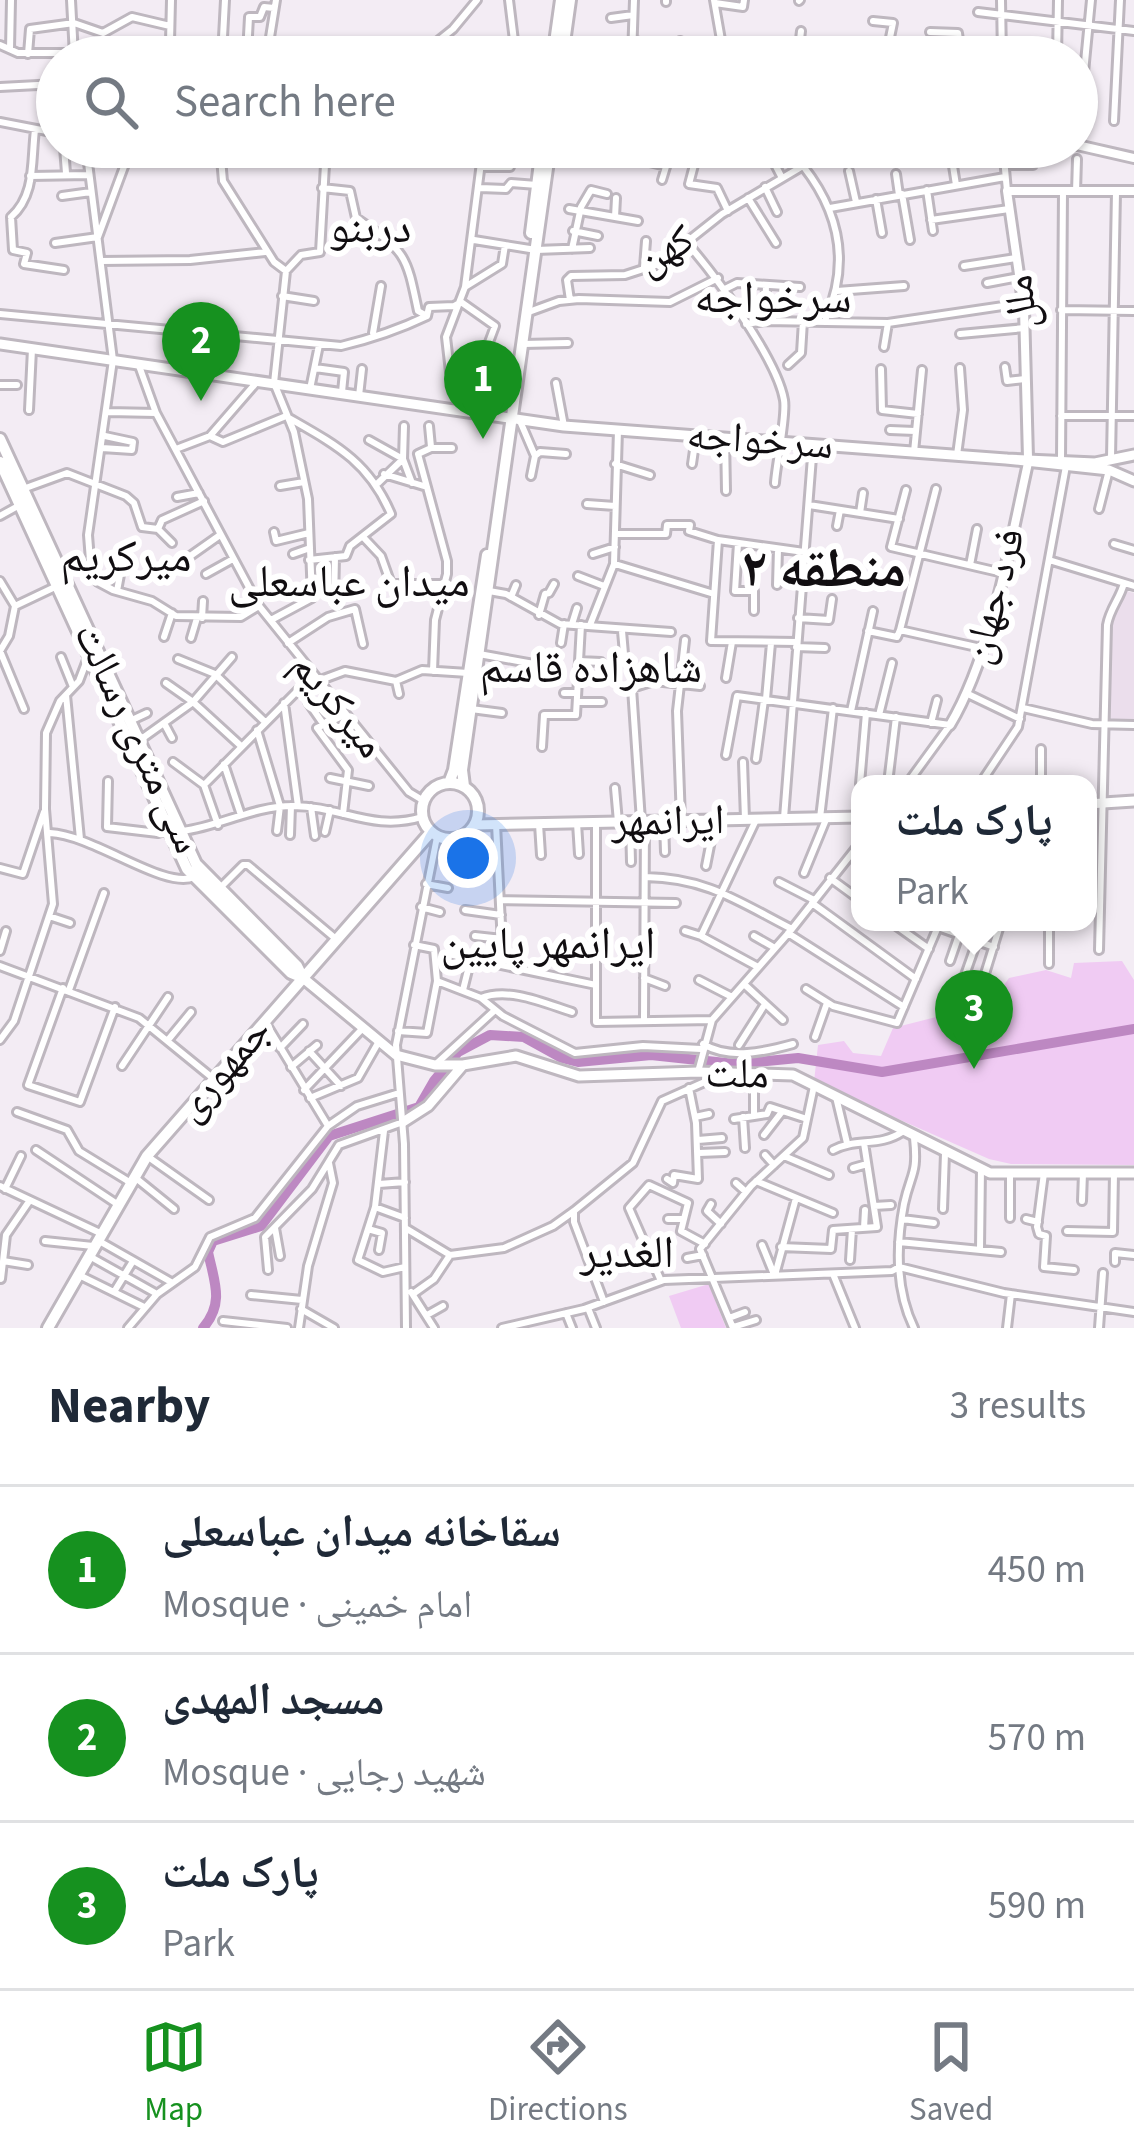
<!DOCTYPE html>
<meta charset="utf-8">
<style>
:root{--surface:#fff;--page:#f6f6f7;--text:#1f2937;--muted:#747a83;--line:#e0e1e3;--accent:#16911f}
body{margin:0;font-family:"Source Sans 3","Noto Naskh Arabic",sans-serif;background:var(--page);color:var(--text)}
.you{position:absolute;left:468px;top:858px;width:42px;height:42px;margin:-30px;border:9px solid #fff;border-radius:50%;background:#1a73e8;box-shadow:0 0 0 18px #1a73e833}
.badge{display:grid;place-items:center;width:78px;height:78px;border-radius:50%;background:var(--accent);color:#fff;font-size:39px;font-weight:700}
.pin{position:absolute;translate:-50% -99px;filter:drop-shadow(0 3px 6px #0008)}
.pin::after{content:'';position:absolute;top:63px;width:42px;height:36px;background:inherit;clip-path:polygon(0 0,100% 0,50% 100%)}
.popup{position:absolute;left:851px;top:775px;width:246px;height:156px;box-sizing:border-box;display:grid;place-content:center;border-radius:24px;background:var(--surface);filter:drop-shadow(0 3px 9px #0005);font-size:39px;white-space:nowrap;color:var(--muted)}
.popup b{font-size:45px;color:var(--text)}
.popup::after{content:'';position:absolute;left:50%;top:100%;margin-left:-24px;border:24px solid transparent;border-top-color:var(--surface)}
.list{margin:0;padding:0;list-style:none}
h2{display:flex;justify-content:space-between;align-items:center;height:156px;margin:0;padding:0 48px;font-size:51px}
h2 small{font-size:39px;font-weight:400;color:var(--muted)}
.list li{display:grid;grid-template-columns:78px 1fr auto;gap:36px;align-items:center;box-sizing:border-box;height:168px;padding:0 48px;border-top:3px solid var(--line)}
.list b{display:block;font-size:45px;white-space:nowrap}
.list p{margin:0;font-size:39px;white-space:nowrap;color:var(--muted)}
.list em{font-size:39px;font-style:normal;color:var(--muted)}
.icon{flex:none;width:66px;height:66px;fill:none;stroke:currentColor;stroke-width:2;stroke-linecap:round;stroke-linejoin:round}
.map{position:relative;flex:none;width:1134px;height:1328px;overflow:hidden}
.search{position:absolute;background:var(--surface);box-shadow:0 3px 9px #0004;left:36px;right:36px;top:36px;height:132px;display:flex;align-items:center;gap:30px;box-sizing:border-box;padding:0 42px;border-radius:66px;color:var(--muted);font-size:45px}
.sheet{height:660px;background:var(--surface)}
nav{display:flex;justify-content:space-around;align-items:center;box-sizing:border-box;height:168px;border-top:3px solid var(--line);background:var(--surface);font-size:33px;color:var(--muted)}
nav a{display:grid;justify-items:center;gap:6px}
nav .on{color:var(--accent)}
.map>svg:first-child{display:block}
.built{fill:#ebdeec}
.green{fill:#f0cbf3}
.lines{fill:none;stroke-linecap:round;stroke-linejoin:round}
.river{stroke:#bd88c2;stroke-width:10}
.minor-casing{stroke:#beb7bf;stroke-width:12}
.tertiary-casing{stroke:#beb7bf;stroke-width:14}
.secondary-casing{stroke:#beb7bf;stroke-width:15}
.primary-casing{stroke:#beb7bf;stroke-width:16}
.minor{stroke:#fff;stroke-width:6}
.tertiary{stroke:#fff;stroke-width:8}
.secondary{stroke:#fff;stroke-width:9}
.primary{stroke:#fff;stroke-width:10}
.labels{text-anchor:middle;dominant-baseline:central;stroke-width:12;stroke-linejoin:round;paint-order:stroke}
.street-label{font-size:42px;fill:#110e11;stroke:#fff}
.neighbourhood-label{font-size:45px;fill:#110e11;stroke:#fff}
.district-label{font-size:54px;font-weight:bold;fill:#110e11;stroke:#fff}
</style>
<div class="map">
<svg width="1134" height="1328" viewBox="0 0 1134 1328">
<rect width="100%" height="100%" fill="#f3ecf4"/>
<path class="built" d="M1125,591L1134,593V720H1109L1111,611Z"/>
<path class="green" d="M1122,961L1134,980V1165L1011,1164L989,1159L814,1082L818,1045L844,1041L853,1053L881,1056L893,1028L991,1003L1009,978L1046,970L1071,978L1074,963Z
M709,1284L726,1328H681L669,1296Z"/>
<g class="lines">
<path class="river" d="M203,1328C225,1303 214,1281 208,1252L213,1241L261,1226L329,1136L419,1107L434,1081L458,1052L490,1035L524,1037L562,1058L578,1062L651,1055L735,1064L798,1058L882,1072L1134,1029"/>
<defs>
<path id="minor" d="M71,0L74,56
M509,0L516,57
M714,0L724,57
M1001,0L1002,57
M799,1L800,0
M666,2V0
M715,3L743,7L744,0
M978,12L1134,31
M611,18L633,15
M873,21L893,23L886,57
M930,32L958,33L960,47H1001
M632,40L652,45
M170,42L171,0
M170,42L181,57
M0,45L18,53H75L79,57
M721,45L755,42
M10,49L11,0
M28,54L30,29L74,23L103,33L132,17L170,26
M247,54L249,17H260L264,7L274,8
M222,56L225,0
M267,56L276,0
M141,57L170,42
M209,57H272
M390,57L408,54L414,57
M418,57L453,29L477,0
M632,57L634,0
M677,57L680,41
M782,57L783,53
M798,57L801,31
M1057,57L1058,0
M0,87L57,84
M1080,114L1091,0
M1114,121L1120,0
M0,122L57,133
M64,147L66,173
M86,147L113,360L88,535L91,573L98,582L113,590L152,601L176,616L241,617L259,606
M220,147L223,181L274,262L286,271L274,383L294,432L308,499L312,598L271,620
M666,147L694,156
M766,147L782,178
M950,147L956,185
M1003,147L1007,191
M719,148V147
M698,150L689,184L717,188L728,211
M1004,154H1020
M645,161L666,166
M1004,165H1033
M803,166C840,213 850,263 826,318
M481,167H510
M849,171L856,202
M896,174L899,195
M30,176L89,175
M662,180L672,147
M765,187L777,212
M322,188L350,191L356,218C406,252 406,253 418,311L427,316
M480,188L506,189L511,183L537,185
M927,190L933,231
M1076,192L1077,159
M902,194L910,240
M62,196L91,192
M748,198L776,243
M876,199L882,233
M830,208L1005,177
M569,209L638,221
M11,217L13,250L27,253L24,264L64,270
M11,217C36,195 31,161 35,130
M615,217L616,198
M931,220L1009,209
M573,231L598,236
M474,240L536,250L590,248
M55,243L98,237L128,156L157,162L162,147
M687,243C715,275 777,359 784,400C787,416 776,464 775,483
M572,249L581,207L591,190L607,194
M101,261L190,260L265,252
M964,266L1016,258
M644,267L646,241
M286,271L301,255L320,252L326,147
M987,283L1019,277
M465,287L502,264L505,245
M725,289L737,283L800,287
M837,291L904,286
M282,296L314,301
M570,300L567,280L571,276L625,275L659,264L722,214L835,147
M461,302L495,326L485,353L450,372L446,337L465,287L483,147
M1061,310L1134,311
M526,313L559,301L579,299L670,302L718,278
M0,314L341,346C370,339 400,329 427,316L429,307L454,306L461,302
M765,321L766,285
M746,324L765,321L888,323L1023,303
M373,333L381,286
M960,334L1025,328
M523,344L568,343
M884,347L888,323
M138,363L156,413L259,606L409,792L424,801
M788,365L801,353L803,321
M1005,367L1007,381L1025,379
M315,368L344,372L342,392
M187,369L188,331
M881,369L882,410L918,414
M556,383L564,426
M0,385H17
M310,389L319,345
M359,396L362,369
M29,410L32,349
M108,412L156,413
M1061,416H1134
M289,418C336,445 369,462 391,514L350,546L346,556L309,560
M520,421L535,456L531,476
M404,426L403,459L412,483
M429,426L431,447
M890,430L915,431
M210,436L223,442L286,416
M725,438L726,491
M369,440L403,459
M102,448L132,450L133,442L105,436
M176,449L210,436L256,383
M914,452L922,370
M957,455L963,410L960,368
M535,456L540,452L566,454
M1111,458L1116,192
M1061,460L1063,192
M615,464L650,475
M692,464L696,436
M384,474L427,487
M378,483L403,459
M280,486L304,482
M23,489L67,473L126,496L134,503L142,527L158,529L172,543
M906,490L891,547L1003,573
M177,497L199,493
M587,504L615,506
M809,505L899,519
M1099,509L1109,470
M860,513L863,493
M0,516L18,506
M837,526L840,510
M158,529L162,520L204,501
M274,532L276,541L309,533
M617,534H666L667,525H690L689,531L718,540L804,552
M364,538L381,556L391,584H445
M718,540L711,641L797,642
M738,543L735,591H754V611
M1114,544L1134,550
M293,554L310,548
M593,554L615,547
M186,559L220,535
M1049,560L1134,586
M615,564L714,594
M970,565L977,529
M62,572L90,564
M206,574L233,559
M578,576L604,586
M0,581L15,606
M777,585L778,549
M117,591L122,564
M489,591L506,594L560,624L671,632
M511,597L516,585
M334,602L335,557
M15,606L9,636L0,651L24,709
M15,606L55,587
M539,615L545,594L549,593L554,584
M202,618L203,601
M798,618L829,620L832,599
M572,624L577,608
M590,625L614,564L618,430
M900,630L936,489
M900,630L981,648
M622,631L624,654
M868,631L897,637L900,630
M164,637L172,613
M191,638L197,618
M288,643L328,617L355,609L363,644
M561,643L564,624
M796,647L825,648
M479,654L545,666
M61,657L73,687
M178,659L215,674L265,722
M579,661L601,662
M433,671L435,620L447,574V561L418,454L431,448H452
M726,678L732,642
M318,681L345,671L396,681L422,670L468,673
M396,681L399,694
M166,683L193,702L241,746
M564,693H577
M968,694L1020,719
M66,695L80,839
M766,699L771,643
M308,702L324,725
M577,702H602
M284,703L298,806
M1023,708L1092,724L1134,725
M471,709L502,713
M851,711L873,611
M879,715L892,663
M132,720L147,713
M164,723L172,738
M931,723L937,700
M257,730L280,806L277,831
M140,740L193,702L232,657
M542,747L544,715H576L581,625
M726,755L737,696L950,725L907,784
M756,759L764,700
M173,762L204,785L218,825
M743,762L745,819
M224,764L241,815
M889,775L896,717
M330,778L369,786
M108,781L107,827L158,833L167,830
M860,784L866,713
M980,784L1018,727L1066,466
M1041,784V749
M204,785L313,675
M615,788L618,822
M311,807L315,836
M343,814L348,770L317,728L346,714
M784,818L813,444
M820,818L833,708
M681,820L677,711L685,640
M756,820L701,936L758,967
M641,821L632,688L654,681L700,686
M664,821L665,852
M596,822V1022L712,1020
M630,822L631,862
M577,823L579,854
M496,824L503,965
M539,824L541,855
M183,831C220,826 254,806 293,806C341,806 372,832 422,817
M325,832L330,810
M50,833C94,835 164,890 194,877
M290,835L291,806
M706,866L715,820
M0,868L23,874L44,812
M804,873L827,817
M646,877C707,878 739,902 792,929
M830,878L860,900
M779,882L814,900
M426,884L448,888
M220,888L243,865H248L336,939
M500,900L676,903
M812,903L916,979
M421,907L440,912
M465,910L501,915
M49,916L70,923
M891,922L929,949
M938,927L994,947
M685,931L701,936
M788,933L904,1007
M475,936L502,939
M754,936L775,948
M1099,950L1107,625C1110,608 1120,599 1124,583
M0,951L6,931
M453,955L596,985
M950,961L959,935
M1049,964V922
M0,966L139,1018L215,1080
M644,978L665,986
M699,980L732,997
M437,981L481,998L503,1016L575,1053L643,1046L701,1049
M744,984L783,1020
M63,988L28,1085L80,1102L115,1007
M806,989L833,1006L897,1023L940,922
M69,990L104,893
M463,990L471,958
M958,995L977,941
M481,998C509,987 544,1003 572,1012
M976,1003L1001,922
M644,1020L645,821
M265,1022L328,1126
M398,1031L427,1033L437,981L434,949L414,945
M815,1037L827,1003
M0,1040L14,1021L53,904L45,809L46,733L60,701L79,681L87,660
M168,1040L191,1012
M703,1044C730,1060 764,1052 793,1044
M739,1045L765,1004
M280,1048L303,1024
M309,1051L341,1086
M435,1065L494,1011
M122,1066L168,997
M291,1067L317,1045
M698,1072L712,1020L792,929L860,843
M304,1090L362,1029
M836,1097L847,1143
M310,1098L358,1078L378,1043
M17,1112L67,1130L79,1151L131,1183
M754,1116L767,1114L770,1107L807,1119
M695,1117L709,1114
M743,1117L745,1148
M734,1119L754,1116V1073
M384,1131L375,1207L358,1260L383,1272L405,1267
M764,1135L781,1113
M698,1140L722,1138
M36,1150L117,1204
M833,1150C855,1138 880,1147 902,1132
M699,1153L725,1152
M765,1155L774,1165
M147,1156L209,1200
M784,1156L829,1175
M853,1168L867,1164
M1044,1173L1037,1227L1039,1234L1046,1236L1044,1267L1074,1270
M137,1179L174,1209
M667,1179L673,1183L674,1175L698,1179L696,1123L689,1088
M756,1181L833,1213
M736,1183L746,1192
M379,1184L405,1182
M0,1186L100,1233
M5,1189L21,1156
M1082,1201L1083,1173
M711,1204L707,1211L721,1224
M874,1206L891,1205
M375,1207L405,1218
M943,1209L945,1153
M574,1211V1222L604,1302
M1010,1218V1173
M668,1219H684
M902,1219L934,1223
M1026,1219L1038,1222
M275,1228L280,1256
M864,1228L865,1210
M368,1229L382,1233L379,1250
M407,1229L450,1255
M1067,1231L1113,1232L1114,1173
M45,1241L93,1246
M99,1241L171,1282
M899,1242L1001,1252
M762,1245L773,1272
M781,1247L831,1249L833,1230L877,1227L864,1143
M980,1249L981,1168
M450,1255L504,1248L553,1226L574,1211L633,1163L662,1101L718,1076
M91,1257L157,1294
M687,1258L703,1255
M850,1260L852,1229
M3,1261L28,1265
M1115,1262V1253L1134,1255
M268,1270L265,1237L312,1189L339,1145L403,1122
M833,1274L855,1328
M775,1275L796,1198
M81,1276L144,1307
M1,1279L6,1235L30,1200
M661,1281L629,1208L649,1185L688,1203L681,1231L705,1244
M114,1292L133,1261
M411,1292L434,1328
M413,1294L434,1279L450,1255
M251,1295L302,1300
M588,1308L596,1328
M301,1309L334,1328
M566,1313L572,1328
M427,1315L443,1306
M729,1318L745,1312
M223,1321L287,1328
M733,1327L756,1320
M128,1328L157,1294L195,1267L210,1237L255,1218L328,1126L357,1106L399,1093
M299,1328L308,1266L333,1183L329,1163
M406,1328L404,1144L396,1045L437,837
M502,1328L584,1309L664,1280L892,1271L899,1267L1004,1293L1134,1312
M733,1328L700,1249L751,1186L803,1138L814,1086
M914,1328C895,1289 896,1246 904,1204C911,1172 918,1175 914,1138
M1007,1328L1011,1294
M1099,1328L1103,1273"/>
<path id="tertiary" d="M1077,145L1134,158
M1028,458L1024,309L1007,191H1134
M950,725C992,654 1010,544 1028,463"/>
<path id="secondary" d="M0,344L564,426L1006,459
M1134,455L1095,463L1006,459L1109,470L1134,481
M1088,804L1134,801
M475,825L860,817
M303,978L396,1055L435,1065H463L516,1056L579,1076L698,1072L793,1075L990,1173H1134
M403,1122L428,1106L463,1065"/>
<path id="primary" d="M553,57L561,0
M562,57L570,0
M531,233L542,147
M0,439L196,864L297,966L303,978
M0,462L187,869L291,973L303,978
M422 811a28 28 0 1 1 56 0a28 28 0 1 1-56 0Z
M449,783L454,770L487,555
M464,786L462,770L550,147
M48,1328L147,1156L431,832"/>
</defs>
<use href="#minor" class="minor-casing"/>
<use href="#tertiary" class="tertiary-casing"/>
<use href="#secondary" class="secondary-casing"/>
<use href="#primary" class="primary-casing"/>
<use href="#minor" class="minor"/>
<use href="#tertiary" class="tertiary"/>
<use href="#secondary" class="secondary"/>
<use href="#primary" class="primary"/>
</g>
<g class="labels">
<g class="street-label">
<text transform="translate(665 250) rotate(-30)">کهن</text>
<text transform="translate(1021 302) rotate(-96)">ملل</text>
<text transform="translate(760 440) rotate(4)">سرخواجه</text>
<text transform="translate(994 596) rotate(-75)">فرد جهان</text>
<text transform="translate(338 705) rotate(51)">میرکریم</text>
<text transform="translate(138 738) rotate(65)">سی متری رسالت</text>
<text transform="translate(668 821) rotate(-1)">ایرانمهر</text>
<text transform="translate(223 1069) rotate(-49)">جمهوری</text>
<text transform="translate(737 1074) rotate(1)">ملت</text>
</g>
<g class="neighbourhood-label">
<text x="370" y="228">دربنو</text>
<text x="773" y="298">سرخواجه</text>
<text x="126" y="557">میرکریم</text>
<text x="349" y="582">میدان عباسعلی</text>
<text x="591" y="668">شاهزاده قاسم</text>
<text x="548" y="944">ایرانمهر پایین</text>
<text x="627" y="1253">الغدیر</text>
</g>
<g class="district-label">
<text x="824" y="569">منطقه ۲</text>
</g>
</g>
</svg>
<div class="you"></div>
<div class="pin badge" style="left:483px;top:439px">1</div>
<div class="pin badge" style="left:201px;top:401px">2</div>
<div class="pin badge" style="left:974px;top:1069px">3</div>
<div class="popup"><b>پارک ملت</b>Park</div>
<div class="search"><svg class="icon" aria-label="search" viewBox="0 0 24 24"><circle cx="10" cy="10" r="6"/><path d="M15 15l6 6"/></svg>Search here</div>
</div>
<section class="sheet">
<h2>Nearby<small>3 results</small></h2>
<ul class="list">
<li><span class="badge">1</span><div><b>سقاخانه میدان عباسعلی</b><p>Mosque · امام خمینی</p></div><em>450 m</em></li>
<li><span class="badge">2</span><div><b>مسجد المهدی</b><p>Mosque · شهید رجایی</p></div><em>570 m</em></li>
<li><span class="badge">3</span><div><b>پارک ملت</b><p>Park</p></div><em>590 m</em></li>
</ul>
</section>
<nav>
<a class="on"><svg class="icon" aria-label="map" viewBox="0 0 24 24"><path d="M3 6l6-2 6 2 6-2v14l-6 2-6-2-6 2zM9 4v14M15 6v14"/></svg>Map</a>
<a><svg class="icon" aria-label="directions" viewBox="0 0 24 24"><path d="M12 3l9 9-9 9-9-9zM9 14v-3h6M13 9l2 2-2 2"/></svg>Directions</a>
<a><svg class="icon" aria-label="saved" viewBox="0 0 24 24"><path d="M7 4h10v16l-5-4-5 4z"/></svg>Saved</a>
</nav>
